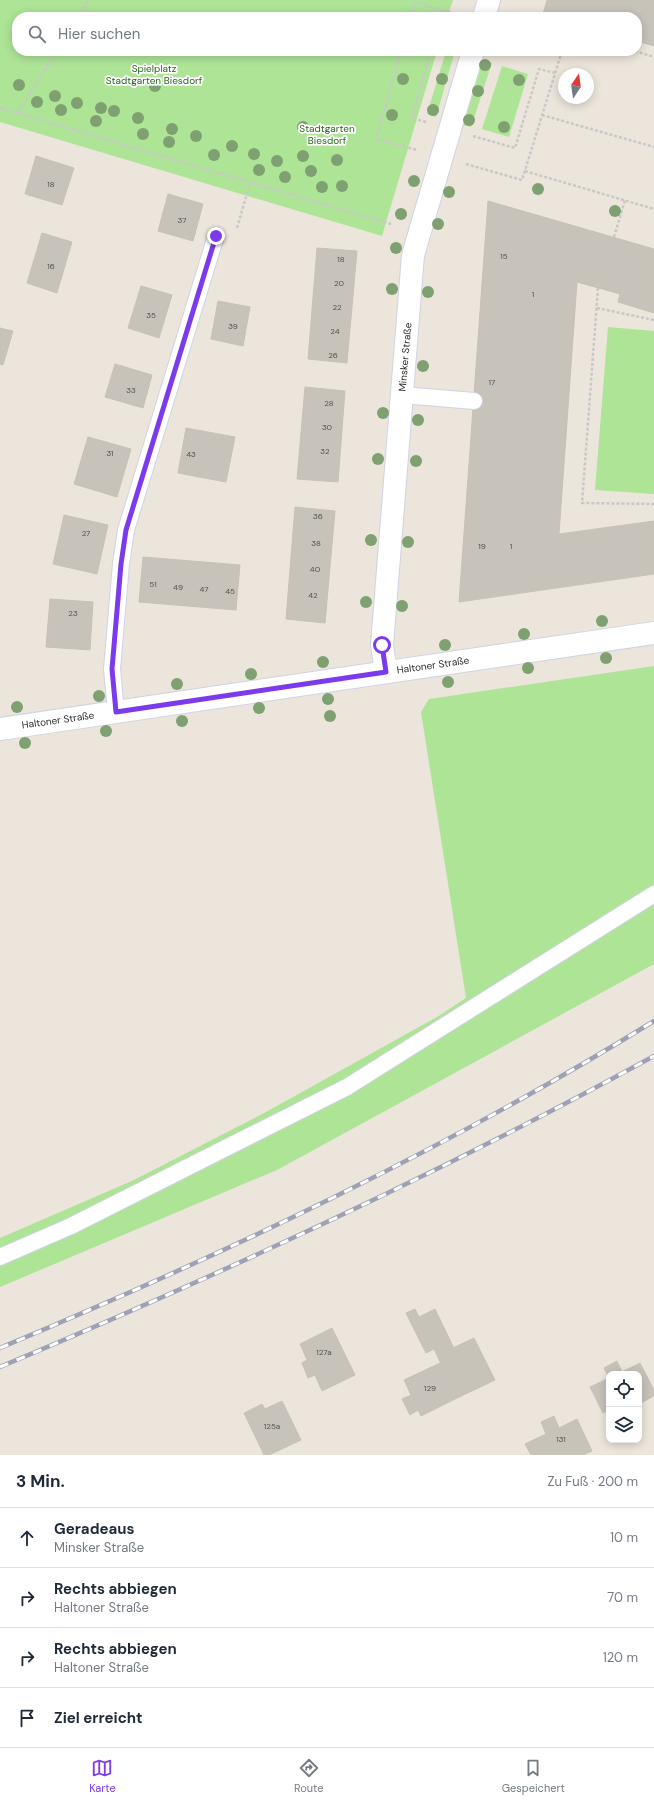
<!DOCTYPE html>
<html lang="de">
<meta charset="utf-8">
<style>
:root{--surface:#fff;--page:#f2f2f3;--text:#1f2937;--muted:#747a83;--line:#e0e1e3;--accent:#7c3aed}
body{margin:0;font-family:"DM Sans",sans-serif;background:var(--page);color:var(--text)}
.controls{position:absolute;right:12px;bottom:12px;display:grid;overflow:hidden;border-radius:8px;box-shadow:0 2px 10px #0003}
.controls button{width:36px;height:36px;display:grid;place-items:center;padding:0;border:0;border-bottom:1px solid var(--line);background:var(--surface);color:var(--text);font:20px sans-serif}
.compass{position:absolute;left:558px;top:68px;width:36px;height:36px;border-radius:50%;background:var(--surface);box-shadow:0 2px 10px #0003;rotate:13deg}
.stop{position:absolute;width:12px;height:12px;margin:-9px;border:3px solid #7c3aed;border-radius:50%;background:#fff}
.stop.end{background:#7c3aed;border-color:#fff;box-shadow:0 1px 4px #0008}
.list{margin:0;padding:0;list-style:none}
h2{display:flex;justify-content:space-between;align-items:center;height:52px;margin:0;padding:0 16px;font-size:17px}
h2 small{font-size:13px;font-weight:400;color:var(--muted)}
.list li{display:grid;grid-template-columns:26px 1fr auto;gap:12px;align-items:center;box-sizing:border-box;height:60px;padding:0 16px;border-top:1px solid var(--line)}
.list b{display:block;font-size:15px;white-space:nowrap}
.list p{margin:0;font-size:13px;white-space:nowrap;color:var(--muted)}
.list em{font-size:13px;font-style:normal;color:var(--muted)}
.icon{flex:none;width:22px;height:22px;fill:none;stroke:currentColor;stroke-width:2;stroke-linecap:round;stroke-linejoin:round}
.map{position:relative;flex:none;width:654px;height:1455px;overflow:hidden}
.search{position:absolute;background:var(--surface);box-shadow:0 2px 10px #0003;left:12px;right:12px;top:12px;height:44px;display:flex;align-items:center;gap:10px;box-sizing:border-box;padding:0 14px;border-radius:16px;color:var(--muted);font-size:15px}
.sheet{height:292px;background:var(--surface)}
nav{display:flex;justify-content:space-around;align-items:center;box-sizing:border-box;height:56px;border-top:1px solid var(--line);background:var(--surface);font-size:11px;color:var(--muted)}
nav a{display:grid;justify-items:center;gap:2px}
nav .on{color:var(--accent)}
.map>svg:first-child{display:block}
.green{fill:#aee496}
.building{fill:#c7c3ba;stroke:#c8c2b5}
.lines{fill:none;stroke-linecap:round;stroke-linejoin:round}
.service-casing{stroke:#d0d3e3;stroke-width:18}
.minor-casing{stroke:#d0d3e3;stroke-width:24}
.path{stroke:#c8c8c8;stroke-width:2.5;stroke-dasharray:3 2;stroke-linecap:butt}
.service{stroke:#fff;stroke-width:16}
.minor{stroke:#fff;stroke-width:22}
.rail-casing{stroke:#9ea0b5;stroke-width:4.5}
.rail{stroke:#fff;stroke-width:3;stroke-dasharray:9;stroke-linecap:butt}
.tree{fill:#7fa070}
.route{stroke:#7c3aed;stroke-width:5}
.labels{text-anchor:middle;dominant-baseline:central;stroke-width:3.5;stroke-linejoin:round;paint-order:stroke}
.number-label{font-size:8px;fill:#51504e}
.park-label{font-size:10px;fill:#266818;stroke:#fff}
.street-label{font-size:10px;fill:#2a2a2a;stroke:#fff}
</style>
<div class="map">
<svg width="654" height="1455" viewBox="0 0 654 1455">
<rect width="100%" height="100%" fill="#ece5db"/>
<path class="green" d="M0,0H453L447,17H17V51H437L382,236L0,122Z
M446,51H455L436,117L427,114Z
M483,60L492,63L471,127L463,125Z
M502,66L528,74L509,137L482,129Z
M608,327L654,331V494L595,490Z
M654,666V964L277,1170L0,1287V1238L134,1180L266,1112L437,1017L466,998L421,712L429,699Z"/>
<path class="building" d="M547,0H654V46L637,41V17H555L543,14Z
M36,156L74,168L62,205L25,194Z
M168,194L203,204L193,241L158,231Z
M488,201L654,249V313L618,302L620,294L577,282L559,534L654,521V574L459,602Z
M42,233L72,242L57,293L27,283Z
M317,248L357,251L347,363L308,359Z
M141,286L172,295L159,338L128,328Z
M218,301L250,307L243,346L211,339Z
M0,328L13,331L3,365L0,364Z
M115,364L152,375L143,408L105,397Z
M305,387L345,391L338,482L297,479Z
M186,428L235,437L226,482L178,473Z
M88,437L131,449L117,497L74,484Z
M295,507L335,511L325,623L286,619Z
M64,515L108,525L97,574L53,564Z
M143,557L240,565L236,610L139,602Z
M50,599L93,602L90,650L46,647Z
M415,1309L419,1317L435,1309L474,1390L457,1398L434,1349L426,1353L406,1313Z
M332,1328L355,1375L322,1391L315,1375L308,1378L302,1363L307,1360L300,1344Z
M474,1338L495,1380L474,1390L453,1348Z
M617,1361L622,1372L640,1363L654,1390V1396L639,1404V1374H609V1378L604,1368Z
M440,1363L457,1398L421,1416L418,1410L410,1415L402,1399L411,1395L404,1380Z
M609,1378V1410L603,1413L590,1387Z
M282,1401L301,1440L269,1455H264L244,1413L262,1404L265,1409Z
M554,1416L559,1428L577,1419L592,1451L583,1455H531L525,1444L546,1434L541,1422Z"/>
<g class="lines">
<defs>
<path id="service" d="M402,395L474,401
M116,712L112,669L121,564L126,530L216,236
M0,1257L71,1226L347,1087L654,894"/>
<path id="minor" d="M484,17L489,0
M386,672L382,645L413,255L473,51
M0,729L654,633"/>
</defs>
<use href="#service" class="service-casing"/>
<use href="#minor" class="minor-casing"/>
<path class="path" d="M78,17L88,0
M410,17L415,2L460,15
M401,51L376,139L417,150
M635,51L654,57
M0,108L391,224
M18,113L56,51
M542,115L654,147
M426,122L412,118L431,51
M473,136L515,148L539,69L555,73
M466,164L522,180L562,51
M525,171L654,209
M237,228L250,183
M614,237L625,200
M598,288L582,503L654,504
M597,308L654,320"/>
<use href="#service" class="service"/>
<use href="#minor" class="minor"/>
<defs>
<path id="rail" d="M0,1348C225,1254 447,1149 654,1021
M0,1367C222,1274 443,1172 654,1056"/>
</defs>
<use href="#rail" class="rail-casing"/>
<use href="#rail" class="rail"/>
</g>
<g class="tree">
<circle cx="485" cy="65" r="6"/>
<circle cx="403" cy="79" r="6"/>
<circle cx="442" cy="79" r="6"/>
<circle cx="519" cy="80" r="6"/>
<circle cx="19" cy="85" r="6"/>
<circle cx="155" cy="86" r="6"/>
<circle cx="478" cy="91" r="6"/>
<circle cx="55" cy="96" r="6"/>
<circle cx="37" cy="102" r="6"/>
<circle cx="77" cy="103" r="6"/>
<circle cx="101" cy="108" r="6"/>
<circle cx="61" cy="110" r="6"/>
<circle cx="433" cy="110" r="6"/>
<circle cx="114" cy="111" r="6"/>
<circle cx="392" cy="115" r="6"/>
<circle cx="138" cy="118" r="6"/>
<circle cx="469" cy="120" r="6"/>
<circle cx="96" cy="121" r="6"/>
<circle cx="303" cy="127" r="6"/>
<circle cx="504" cy="127" r="6"/>
<circle cx="172" cy="129" r="6"/>
<circle cx="143" cy="134" r="6"/>
<circle cx="196" cy="136" r="6"/>
<circle cx="169" cy="142" r="6"/>
<circle cx="232" cy="146" r="6"/>
<circle cx="254" cy="154" r="6"/>
<circle cx="214" cy="155" r="6"/>
<circle cx="303" cy="156" r="6"/>
<circle cx="337" cy="160" r="6"/>
<circle cx="277" cy="161" r="6"/>
<circle cx="259" cy="170" r="6"/>
<circle cx="311" cy="171" r="6"/>
<circle cx="285" cy="177" r="6"/>
<circle cx="414" cy="181" r="6"/>
<circle cx="342" cy="186" r="6"/>
<circle cx="322" cy="187" r="6"/>
<circle cx="538" cy="189" r="6"/>
<circle cx="449" cy="192" r="6"/>
<circle cx="615" cy="211" r="6"/>
<circle cx="401" cy="214" r="6"/>
<circle cx="438" cy="224" r="6"/>
<circle cx="396" cy="248" r="6"/>
<circle cx="392" cy="289" r="6"/>
<circle cx="428" cy="292" r="6"/>
<circle cx="423" cy="366" r="6"/>
<circle cx="383" cy="413" r="6"/>
<circle cx="418" cy="420" r="6"/>
<circle cx="378" cy="459" r="6"/>
<circle cx="416" cy="461" r="6"/>
<circle cx="371" cy="540" r="6"/>
<circle cx="408" cy="542" r="6"/>
<circle cx="366" cy="602" r="6"/>
<circle cx="402" cy="606" r="6"/>
<circle cx="602" cy="621" r="6"/>
<circle cx="524" cy="634" r="6"/>
<circle cx="445" cy="645" r="6"/>
<circle cx="606" cy="658" r="6"/>
<circle cx="323" cy="662" r="6"/>
<circle cx="528" cy="668" r="6"/>
<circle cx="251" cy="674" r="6"/>
<circle cx="448" cy="682" r="6"/>
<circle cx="177" cy="684" r="6"/>
<circle cx="99" cy="696" r="6"/>
<circle cx="328" cy="699" r="6"/>
<circle cx="17" cy="707" r="6"/>
<circle cx="259" cy="708" r="6"/>
<circle cx="330" cy="716" r="6"/>
<circle cx="182" cy="721" r="6"/>
<circle cx="106" cy="731" r="6"/>
<circle cx="25" cy="743" r="6"/>
</g>
<g class="lines">
<path class="route" d="M216,236L126,530L121,564L112,669L116,712L386,672L382,645"/>
</g>
<g class="labels">
<g class="number-label">
<text x="51" y="184">18</text>
<text x="182" y="220">37</text>
<text x="504" y="256">15</text>
<text x="341" y="259">18</text>
<text x="51" y="266">16</text>
<text x="339" y="283">20</text>
<text x="533" y="294">1</text>
<text x="337" y="307">22</text>
<text x="151" y="315">35</text>
<text x="233" y="326">39</text>
<text x="335" y="331">24</text>
<text x="333" y="355">26</text>
<text x="492" y="382">17</text>
<text x="131" y="390">33</text>
<text x="329" y="403">28</text>
<text x="327" y="427">30</text>
<text x="325" y="451">32</text>
<text x="110" y="453">31</text>
<text x="191" y="454">43</text>
<text x="318" y="516">36</text>
<text x="86" y="533">27</text>
<text x="316" y="543">38</text>
<text x="482" y="546">19</text>
<text x="511" y="546">1</text>
<text x="315" y="569">40</text>
<text x="153" y="584">51</text>
<text x="178" y="587">49</text>
<text x="204" y="589">47</text>
<text x="230" y="591">45</text>
<text x="313" y="595">42</text>
<text x="73" y="613">23</text>
<text x="324" y="1352">127a</text>
<text x="430" y="1388">129</text>
<text x="272" y="1426">125a</text>
<text x="561" y="1439">131</text>
</g>
<g class="park-label">
<text x="154" y="68">Spielplatz<tspan x="154" dy="12">Stadtgarten Biesdorf</tspan></text>
<text x="327" y="128">Stadtgarten<tspan x="327" dy="12">Biesdorf</tspan></text>
</g>
<g class="street-label">
<text transform="translate(405 357) rotate(-85)">Minsker Straße</text>
<text transform="translate(433 665) rotate(-8)">Haltoner Straße</text>
<text transform="translate(58 720) rotate(-8)">Haltoner Straße</text>
</g>
</g>
</svg>
<div class="controls">
<button><svg class="icon" aria-label="locate" viewBox="0 0 24 24"><circle cx="12" cy="12" r="6"/><path d="M12 2v4M12 18v4M2 12h4M18 12h4"/></svg></button>
<button><svg class="icon" aria-label="layers" viewBox="0 0 24 24"><path d="M12 4l9 5-9 5-9-5zM3 14l9 5 9-5"/></svg></button>
</div>
<svg class="compass" viewBox="-18 -18 36 36"><path d="M0-13l5 13h-10z" fill="#e53935"/><path d="M0 13l5-13h-10z" fill="#747a83"/></svg>
<div class="stop" style="left:382px;top:645px"></div>
<div class="stop end" style="left:216px;top:236px"></div>
<div class="search"><svg class="icon" aria-label="search" viewBox="0 0 24 24"><circle cx="10" cy="10" r="6"/><path d="M15 15l6 6"/></svg>Hier suchen</div>
</div>
<section class="sheet">
<h2>3 Min.<small>Zu Fuß · 200 m</small></h2>
<ul class="list">
<li><svg class="icon" aria-label="ahead" viewBox="0 0 24 24"><path d="M12 20V5M6 11l6-6 6 6"/></svg><div><b>Geradeaus</b><p>Minsker Straße</p></div><em>10 m</em></li>
<li><svg class="icon" aria-label="right" viewBox="0 0 24 24"><path d="M7 20v-9h11M14 6l5 5-5 5"/></svg><div><b>Rechts abbiegen</b><p>Haltoner Straße</p></div><em>70 m</em></li>
<li><svg class="icon" aria-label="right" viewBox="0 0 24 24"><path d="M7 20v-9h11M14 6l5 5-5 5"/></svg><div><b>Rechts abbiegen</b><p>Haltoner Straße</p></div><em>120 m</em></li>
<li><svg class="icon" aria-label="arrive" viewBox="0 0 24 24"><path d="M6 21V4h12l-3 4 3 4H6"/></svg><div><b>Ziel erreicht</b></div></li>
</ul>
</section>
<nav>
<a class="on"><svg class="icon" aria-label="map" viewBox="0 0 24 24"><path d="M3 6l6-2 6 2 6-2v14l-6 2-6-2-6 2zM9 4v14M15 6v14"/></svg>Karte</a>
<a><svg class="icon" aria-label="directions" viewBox="0 0 24 24"><path d="M12 3l9 9-9 9-9-9zM9 14v-3h6M13 9l2 2-2 2"/></svg>Route</a>
<a><svg class="icon" aria-label="saved" viewBox="0 0 24 24"><path d="M7 4h10v16l-5-4-5 4z"/></svg>Gespeichert</a>
</nav>
